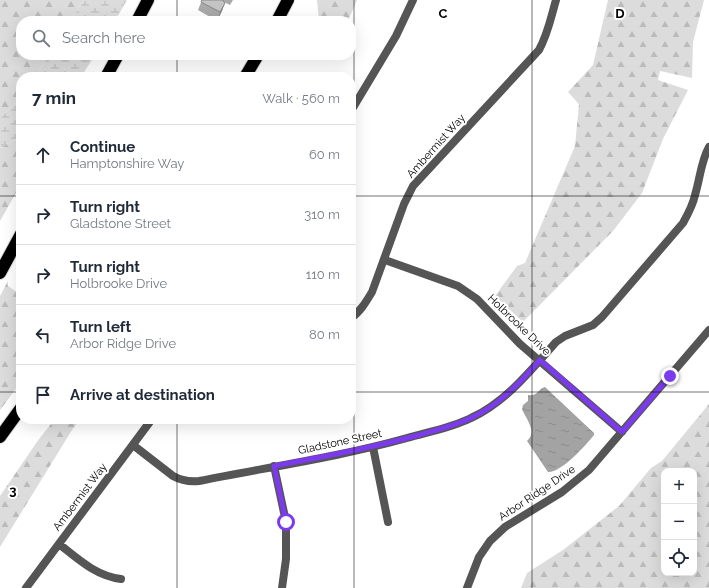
<!DOCTYPE html>
<meta charset="utf-8">
<style>
:root{--surface:#fff;--page:#f6f6f7;--text:#1f2937;--muted:#747a83;--line:#e0e1e3}
body{margin:0;font-family:Raleway,sans-serif;background:var(--page);color:var(--text)}
.controls{position:absolute;right:12px;bottom:12px;display:grid;overflow:hidden;border-radius:8px;box-shadow:0 4px 16px #0002}
.controls button{width:36px;height:36px;display:grid;place-items:center;padding:0;border:0;border-bottom:1px solid var(--line);background:var(--surface);color:var(--text);font:20px sans-serif}
.stop{position:absolute;width:12px;height:12px;margin:-9px;border:3px solid #7c3aed;border-radius:50%;background:#fff}
.stop.end{background:#7c3aed;border-color:#fff;box-shadow:0 1px 4px #0008}
.list{margin:0;padding:0;list-style:none}
h2{display:flex;justify-content:space-between;align-items:center;height:52px;margin:0;padding:0 16px;font-size:17px}
h2 small{font-size:13px;font-weight:400;color:var(--muted)}
.list li{display:grid;grid-template-columns:26px 1fr auto;gap:12px;align-items:center;box-sizing:border-box;height:60px;padding:0 16px;border-top:1px solid var(--line)}
.list b{display:block;font-size:15px;white-space:nowrap}
.list p{margin:0;font-size:13px;white-space:nowrap;color:var(--muted)}
.list em{font-size:13px;font-style:normal;color:var(--muted)}
.icon{flex:none;width:22px;height:22px;fill:none;stroke:currentColor;stroke-width:2;stroke-linecap:round;stroke-linejoin:round}
.map{position:relative;flex:none;width:709px;height:588px;overflow:hidden}
.search{position:absolute;background:var(--surface);box-shadow:0 4px 16px #0002;left:16px;top:16px;width:340px;height:44px;display:flex;align-items:center;gap:10px;box-sizing:border-box;padding:0 14px;border-radius:16px;color:var(--muted);font-size:15px}
.panel{position:absolute;background:var(--surface);box-shadow:0 4px 16px #0002;left:16px;top:72px;width:340px;height:352px;border-radius:16px}
.map>svg:first-child{display:block}
.forest{fill:url(#forest-firs);fill-rule:evenodd}
.wetland{fill:url(#wetland-marsh)}
.water{fill:url(#water-ripples)}
.lines{fill:none;stroke-linecap:round;stroke-linejoin:round}
.highway-casing{stroke:#dbdbdb;stroke-width:14}
.minor{stroke:#555;stroke-width:8}
.highway{stroke:#000;stroke-width:12}
.wall{fill:#a9a9a9}
.shaded-wall{fill:#898989}
.building{fill:#c4c4c4;stroke:#898989}
.route{stroke:#7c3aed;stroke-width:5}
.grid{fill:none;stroke:#000;stroke-width:1;stroke-opacity:0.55}
.labels{text-anchor:middle;dominant-baseline:central;stroke-width:4;stroke-linejoin:round;paint-order:stroke}
.street-label{font-size:11px;fill:#000;stroke:#fff}
.grid-label{font-size:13px;text-anchor:middle;font-weight:bold;fill:#000;stroke:#fff;stroke-width:4;stroke-linejoin:round;paint-order:stroke}
</style>
<div class="map">
<svg width="709" height="588" viewBox="0 0 709 588">
<defs>
<pattern id="forest-firs" width="22" height="20" patternUnits="userSpaceOnUse"><rect width="22" height="20" fill="#dcdcdc"/><path d="M5 1l3.5 6h-7zM16 11l3.5 6h-7z" fill="#bbb"/></pattern>
<pattern id="wetland-marsh" width="20" height="14" patternUnits="userSpaceOnUse"><rect width="20" height="14" fill="#dcdcdc"/><path d="M1 5h8M5 5V1M11 12h8M15 12V8" fill="none" stroke="#bbb"/></pattern>
<pattern id="water-ripples" width="26" height="14" patternUnits="userSpaceOnUse"><rect width="26" height="14" fill="#a3a3a3"/><path d="M2 4q2-2 4 0t4 0M15 11q2-2 4 0t4 0" fill="none" stroke="#8b8b8b"/></pattern>
</defs>
<rect width="100%" height="100%" fill="#fff"/>
<path class="forest" d="M0,0H84L70,21H21V55H49L35,77H21V97L0,118Z
M317,0H357L348,21H319Z
M608,0H704L693,42L692,78L660,71L658,80L688,90L663,139L642,193L613,231L523,322L495,296L517,266L525,263L575,146L579,104L568,92L593,65Z
M21,136V184L0,221V148Z
M8,281V286L21,295V382L0,410V296Z
M709,404V588H521L527,573L563,550L619,506L651,468L662,461ZM664,471H694V573H664Z
M55,419H80L72,430L0,547V496L39,439Z"/>
<path class="wetland" d="M84,0H127L115,21H70Z
M49,55H95L81,77H35Z
M21,97V136L0,148V118Z"/>
<path class="water" d="M545,387L594,433V435C586,445 561,473 548,472L527,441C538,432 526,419 522,409L523,405L528,401V395C537,397 538,389 545,387Z"/>
<g class="lines">
<defs>
<path id="highway" d="M137,21L148,0
M277,21L288,0
M106,77L118,55
M245,77L258,55
M0,273L21,234
M0,437L21,408"/>
</defs>
<use href="#highway" class="highway-casing"/>
<path class="minor" d="M351,111L396,36L413,0
M385,260L458,286L477,299L520,344L622,432
M351,318C360,312 366,302 372,292L404,204L413,186L539,50C548,34 551,17 556,0
M133,445L173,476C182,481 189,482 199,481C269,467 339,457 407,438C428,432 451,428 471,418C506,402 531,370 556,342L565,336L593,325L602,317L683,223C688,214 693,205 695,195C700,179 701,161 709,147
M373,447L388,522
M274,466L286,522V559L282,588
M59,544C78,559 96,576 121,579
M26,588L152,419
M467,588L479,557L490,541L505,527L562,492L589,470L709,330"/>
<use href="#highway" class="highway"/>
</g>
<path class="wall" d="M202,0H233L230,5L224,2L222,11L217,21L198,10Z"/>
<path class="shaded-wall" d="M225,3L222,11L217,21L220,12Z"/>
<path class="building" d="M202,0H223V1L225,3L220,12L201,2Z"/>
<g class="lines">
<path class="route" d="M286,522L274,466C323,457 371,448 419,435C436,430 454,426 471,418C499,405 520,383 540,360L622,432L670,376"/>
</g>
<path class="grid" d="M177,0V21M354,0V588M532,0V588M177,55V77M0,196H21M351,196H709M0,392H21M351,392H709M177,419V588"/>
<g class="labels">
<g class="street-label">
<text transform="translate(436 146) rotate(-48)">Ambermist Way</text>
<text transform="translate(519 325) rotate(44)">Holbrooke Drive</text>
<text transform="translate(340 442) rotate(-12)">Gladstone Street</text>
<text transform="translate(537 493) rotate(-34)">Arbor Ridge Drive</text>
<text transform="translate(80 497) rotate(-53)">Ambermist Way</text>
</g>
</g>
<g class="grid-label">
<text x="443" y="18">C</text>
<text x="620" y="18">D</text>
<text x="13" y="495">3</text>
</g>
</svg>
<div class="controls">
<button>+</button>
<button>−</button>
<button><svg class="icon" aria-label="locate" viewBox="0 0 24 24"><circle cx="12" cy="12" r="6"/><path d="M12 2v4M12 18v4M2 12h4M18 12h4"/></svg></button>
</div>
<div class="stop" style="left:286px;top:522px"></div>
<div class="stop end" style="left:670px;top:376px"></div>
<div class="search"><svg class="icon" aria-label="search" viewBox="0 0 24 24"><circle cx="10" cy="10" r="6"/><path d="M15 15l6 6"/></svg>Search here</div>
<section class="panel">
<h2>7 min<small>Walk · 560 m</small></h2>
<ul class="list">
<li><svg class="icon" aria-label="ahead" viewBox="0 0 24 24"><path d="M12 20V5M6 11l6-6 6 6"/></svg><div><b>Continue</b><p>Hamptonshire Way</p></div><em>60 m</em></li>
<li><svg class="icon" aria-label="right" viewBox="0 0 24 24"><path d="M7 20v-9h11M14 6l5 5-5 5"/></svg><div><b>Turn right</b><p>Gladstone Street</p></div><em>310 m</em></li>
<li><svg class="icon" aria-label="right" viewBox="0 0 24 24"><path d="M7 20v-9h11M14 6l5 5-5 5"/></svg><div><b>Turn right</b><p>Holbrooke Drive</p></div><em>110 m</em></li>
<li><svg class="icon" aria-label="left" viewBox="0 0 24 24"><path d="M17 20v-9H6M10 6l-5 5 5 5"/></svg><div><b>Turn left</b><p>Arbor Ridge Drive</p></div><em>80 m</em></li>
<li><svg class="icon" aria-label="arrive" viewBox="0 0 24 24"><path d="M6 21V4h12l-3 4 3 4H6"/></svg><div><b>Arrive at destination</b></div></li>
</ul>
</section>
</div>
